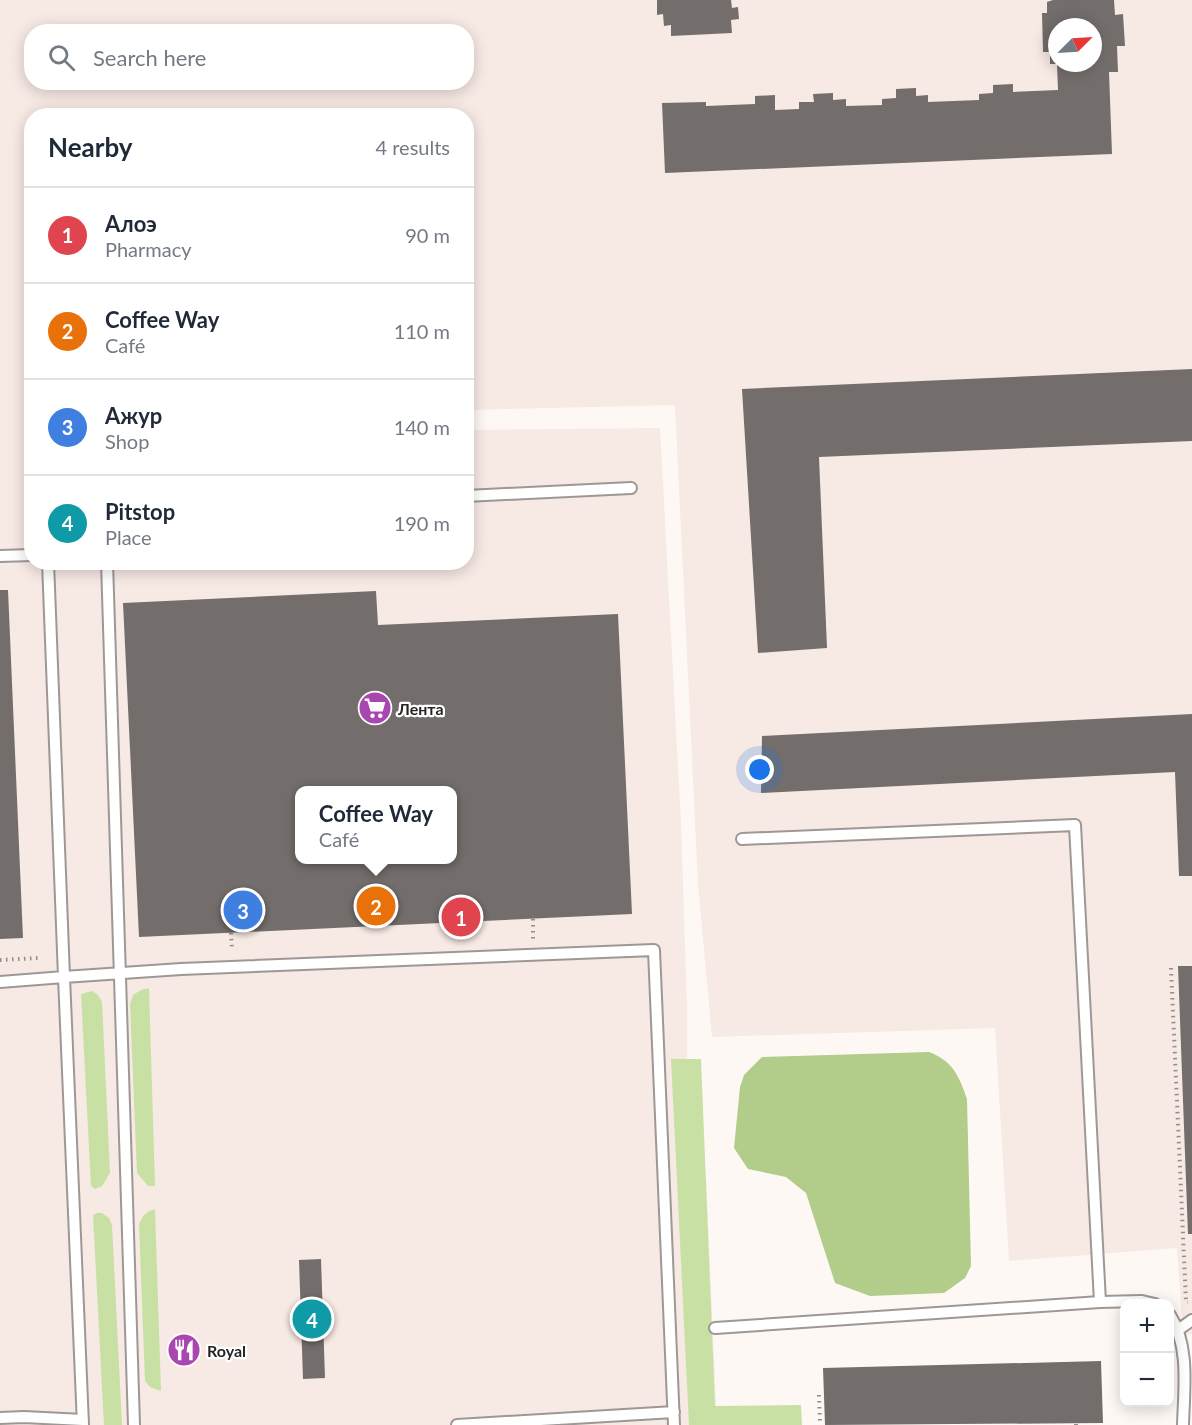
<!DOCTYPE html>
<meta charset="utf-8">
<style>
:root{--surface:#fff;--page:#f2f2f3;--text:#1f2937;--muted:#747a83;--line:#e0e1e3;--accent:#0f766e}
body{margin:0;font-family:Lato,sans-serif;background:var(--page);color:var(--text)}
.controls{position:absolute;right:18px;bottom:18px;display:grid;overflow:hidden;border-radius:12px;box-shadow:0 3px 15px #0003}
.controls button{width:54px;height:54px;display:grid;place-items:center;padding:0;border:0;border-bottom:2px solid var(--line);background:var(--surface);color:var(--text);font:30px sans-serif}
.compass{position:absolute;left:1048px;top:18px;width:54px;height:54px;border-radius:50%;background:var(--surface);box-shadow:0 3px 15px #0003;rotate:66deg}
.you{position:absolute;left:760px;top:770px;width:21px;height:21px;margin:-15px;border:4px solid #fff;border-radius:50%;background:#1a73e8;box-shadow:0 0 0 9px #1a73e833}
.badge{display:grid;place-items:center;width:39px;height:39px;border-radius:50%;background:var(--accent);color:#fff;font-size:20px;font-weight:700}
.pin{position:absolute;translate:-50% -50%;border:3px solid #fff;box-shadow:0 2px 6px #0006}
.popup{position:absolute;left:295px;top:786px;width:162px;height:78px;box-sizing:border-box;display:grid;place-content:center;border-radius:12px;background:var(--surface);filter:drop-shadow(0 2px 4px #0005);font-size:20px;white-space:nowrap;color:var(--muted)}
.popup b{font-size:22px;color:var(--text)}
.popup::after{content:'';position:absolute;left:50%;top:100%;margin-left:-12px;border:12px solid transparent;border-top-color:var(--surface)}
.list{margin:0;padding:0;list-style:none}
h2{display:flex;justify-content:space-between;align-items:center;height:78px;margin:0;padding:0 24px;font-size:26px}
h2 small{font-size:20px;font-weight:400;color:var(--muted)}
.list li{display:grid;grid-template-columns:39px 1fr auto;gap:18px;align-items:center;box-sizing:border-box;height:96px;padding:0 24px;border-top:2px solid var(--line)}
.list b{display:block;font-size:22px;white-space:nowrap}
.list p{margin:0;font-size:20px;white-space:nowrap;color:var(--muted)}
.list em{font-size:20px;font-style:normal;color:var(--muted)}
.icon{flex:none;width:33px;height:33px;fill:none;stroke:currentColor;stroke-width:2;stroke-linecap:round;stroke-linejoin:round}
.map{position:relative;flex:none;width:1192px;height:1425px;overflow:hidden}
.search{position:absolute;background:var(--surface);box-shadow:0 3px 15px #0003;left:24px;top:24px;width:450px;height:66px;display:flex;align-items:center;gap:15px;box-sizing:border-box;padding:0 21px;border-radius:24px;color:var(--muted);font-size:22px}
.panel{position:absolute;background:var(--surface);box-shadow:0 3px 15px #0003;left:24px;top:108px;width:450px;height:462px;border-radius:24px}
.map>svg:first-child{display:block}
.built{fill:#f7e9e4;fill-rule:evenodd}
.green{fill:#c8e0a3}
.forest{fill:#b2cc8a}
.building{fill:#736e6c;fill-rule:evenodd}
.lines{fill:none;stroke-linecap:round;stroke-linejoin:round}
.lane-casing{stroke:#9d9896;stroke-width:14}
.path{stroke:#928e8c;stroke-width:4;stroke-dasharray:1.5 4.5;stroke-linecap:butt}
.lane{stroke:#fff;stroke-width:10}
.labels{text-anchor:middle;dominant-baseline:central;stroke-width:4.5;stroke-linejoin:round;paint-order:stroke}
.poi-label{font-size:16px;font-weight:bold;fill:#272524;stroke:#fff;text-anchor:start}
</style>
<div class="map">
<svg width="1192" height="1425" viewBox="0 0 1192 1425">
<rect width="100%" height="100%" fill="#fef8f5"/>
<path class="built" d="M0,0H1192V1334L1183,1335L1177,1248L1009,1261L995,1028L712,1037L698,884L675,405L467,410L466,116H32V562H466L467,430L660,428L681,823L687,1006L688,1178L706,1177L717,1425H0ZM1057,27H1093V63H1057ZM32,32H466V82H32ZM300,790H452V860H300Z"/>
<path class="green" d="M149,988L155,1186H148L137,1173L130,1004L133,995L141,990Z
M92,991L98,995L102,1002L110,1173L102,1186L95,1189L91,1186L81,994Z
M671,1059H701L715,1406L801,1405L802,1425H689Z
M155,1209L161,1391L150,1387L145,1381L139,1224C143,1215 146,1212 155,1209Z
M97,1213H102L109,1218L112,1225L122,1425H104L93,1215Z"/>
<path class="forest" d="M929,1052C953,1061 959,1076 967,1099L971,1266L965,1278L944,1293L870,1296L835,1283L806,1193L786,1177L748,1169L734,1148L740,1087L744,1075L762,1057Z"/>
<path class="building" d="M657,0H731L732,8L738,7L739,19L731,20L732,33L671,36V25L664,26L663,14L657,15Z
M1053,0H1114L1115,15L1123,14L1125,46H1117L1118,72H1109L1112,154L665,173L662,103L706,102V106L755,104V96L775,95V110L799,109V102H814L813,94L833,93V100L846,99V106L882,105V99L896,98V89L916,88V96L928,95V102L979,100V94L993,93V85L1013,84V92L1058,90L1057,64H1050V52H1043L1042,13H1047V2ZM1057,27H1093V63H1057Z
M1192,369V441L819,457L827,648L758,653L742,389Z
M0,590H8L23,938L0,939Z
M376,591L378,625L618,614L632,914L139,937L123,603ZM300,790H452V860H300Z
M1192,714V876H1179L1175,772L761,793L762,736Z
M1178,966H1192V1234H1188Z
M321,1259L325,1378L303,1379L299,1260Z
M193,1340L194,1360H176L175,1341Z
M1101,1361L1103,1423L825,1425L823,1368Z"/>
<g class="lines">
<defs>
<path id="lane" d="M466,496L631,488
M0,556L32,555
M107,562L134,1425
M742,839L1075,825L1100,1302
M0,982L64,977L48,562
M1170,1315C1190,1346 1184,1389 1183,1425
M715,1328L1100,1302L1142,1301L1155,1304
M1178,1330L1192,1320
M0,1418L24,1417L83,1420
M83,1425L64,977L181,969L654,950L674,1425
M457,1425L674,1412"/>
</defs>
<use href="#lane" class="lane-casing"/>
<path class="path" d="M533,919V939
M231,933L232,950
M0,960L38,958
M1171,968L1186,1302H1188
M819,1395L820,1425
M1076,1424V1425"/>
<use href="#lane" class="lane"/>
</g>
<defs>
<symbol id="supermarket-disc" viewBox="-11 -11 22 22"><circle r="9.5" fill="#a847af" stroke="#fff"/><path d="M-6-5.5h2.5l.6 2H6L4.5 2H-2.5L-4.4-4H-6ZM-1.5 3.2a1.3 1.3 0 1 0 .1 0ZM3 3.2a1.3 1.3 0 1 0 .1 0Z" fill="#fff"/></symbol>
<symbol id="restaurant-disc" viewBox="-11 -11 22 22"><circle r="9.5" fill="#a847af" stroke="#fff"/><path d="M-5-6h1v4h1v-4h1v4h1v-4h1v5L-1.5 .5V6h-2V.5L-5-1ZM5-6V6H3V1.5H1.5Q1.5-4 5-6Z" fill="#fff"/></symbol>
</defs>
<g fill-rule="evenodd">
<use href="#supermarket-disc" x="356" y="689" width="38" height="38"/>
<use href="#restaurant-disc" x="165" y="1331" width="38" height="38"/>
</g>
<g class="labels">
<g class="poi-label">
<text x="398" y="708">Лента</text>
<text x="207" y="1350">Royal</text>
</g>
</g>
</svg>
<div class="controls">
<button>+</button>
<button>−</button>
</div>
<svg class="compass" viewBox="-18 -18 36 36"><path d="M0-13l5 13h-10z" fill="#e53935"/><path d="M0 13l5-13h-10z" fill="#747a83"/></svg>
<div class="you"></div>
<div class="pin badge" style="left:461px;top:917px;background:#e0444e">1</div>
<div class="pin badge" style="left:376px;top:906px;background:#e8710a">2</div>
<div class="popup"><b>Coffee Way</b>Café</div>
<div class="pin badge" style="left:243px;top:910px;background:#3f7fe0">3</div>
<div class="pin badge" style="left:312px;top:1319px;background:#0f9aa8">4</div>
<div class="search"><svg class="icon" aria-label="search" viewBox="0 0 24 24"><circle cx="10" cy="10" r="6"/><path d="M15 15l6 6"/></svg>Search here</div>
<section class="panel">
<h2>Nearby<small>4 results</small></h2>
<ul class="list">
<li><span class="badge" style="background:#e0444e">1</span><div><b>Алоэ</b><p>Pharmacy</p></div><em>90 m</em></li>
<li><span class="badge" style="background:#e8710a">2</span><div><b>Coffee Way</b><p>Café</p></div><em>110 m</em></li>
<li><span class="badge" style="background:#3f7fe0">3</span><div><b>Ажур</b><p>Shop</p></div><em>140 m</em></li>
<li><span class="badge" style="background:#0f9aa8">4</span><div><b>Pitstop</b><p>Place</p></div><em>190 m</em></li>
</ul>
</section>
</div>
